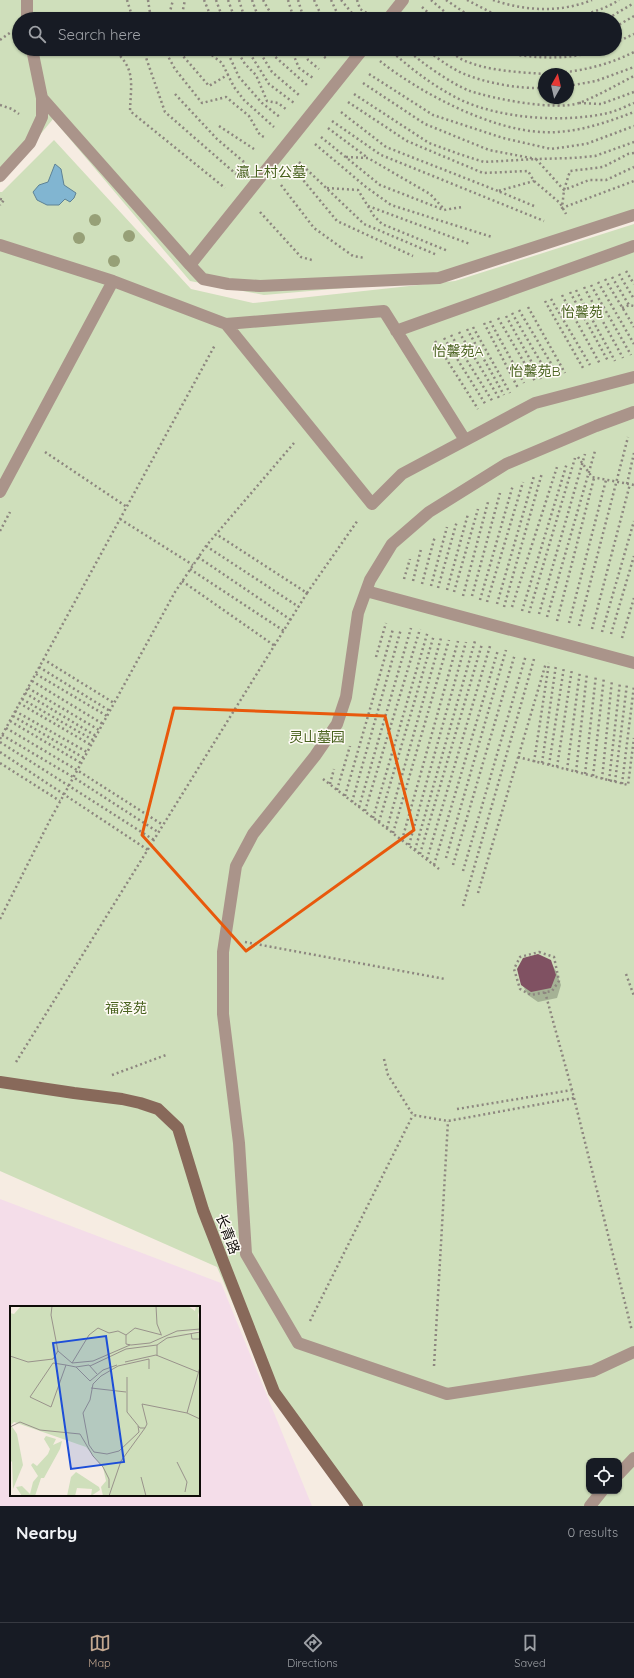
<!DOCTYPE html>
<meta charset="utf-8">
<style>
:root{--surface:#171b24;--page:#242831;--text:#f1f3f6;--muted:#9ea1a6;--line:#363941;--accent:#c4a890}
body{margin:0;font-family:Quicksand,"Noto Sans SC",sans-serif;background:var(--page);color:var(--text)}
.controls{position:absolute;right:12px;bottom:12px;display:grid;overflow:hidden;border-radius:8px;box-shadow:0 1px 3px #0004}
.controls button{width:36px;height:36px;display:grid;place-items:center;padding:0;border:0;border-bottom:1px solid var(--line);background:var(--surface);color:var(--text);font:20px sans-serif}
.compass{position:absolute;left:538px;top:68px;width:36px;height:36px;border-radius:50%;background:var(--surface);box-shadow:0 1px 3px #0004;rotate:8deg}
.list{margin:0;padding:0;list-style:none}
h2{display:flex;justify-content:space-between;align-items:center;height:52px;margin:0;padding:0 16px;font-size:17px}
h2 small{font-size:13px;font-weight:400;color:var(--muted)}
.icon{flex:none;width:22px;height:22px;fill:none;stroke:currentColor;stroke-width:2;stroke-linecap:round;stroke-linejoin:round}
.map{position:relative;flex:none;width:634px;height:1506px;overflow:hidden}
.search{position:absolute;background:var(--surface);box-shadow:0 1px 3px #0004;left:12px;right:12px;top:12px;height:44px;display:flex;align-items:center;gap:10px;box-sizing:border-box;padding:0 14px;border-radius:22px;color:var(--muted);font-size:15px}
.sheet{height:116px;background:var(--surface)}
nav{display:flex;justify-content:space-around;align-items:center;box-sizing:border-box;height:56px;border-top:1px solid var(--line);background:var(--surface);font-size:11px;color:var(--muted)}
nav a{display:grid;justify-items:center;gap:2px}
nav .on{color:var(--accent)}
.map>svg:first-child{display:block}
.industrial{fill:#f4dde9;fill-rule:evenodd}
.green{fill:#cfdfbb;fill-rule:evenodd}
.water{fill:#81b5d1;stroke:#5e8295}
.shadow{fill:#0003}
.building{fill:#805162}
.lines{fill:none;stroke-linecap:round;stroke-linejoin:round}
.path{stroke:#8d867f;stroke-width:2.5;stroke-dasharray:2 3;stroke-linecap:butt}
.lane{stroke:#aa948a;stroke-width:12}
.street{stroke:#aa948a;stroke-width:12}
.secondary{stroke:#88695a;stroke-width:12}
.tree{fill:#97a077}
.marked{fill:none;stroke:#e8590c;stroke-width:3;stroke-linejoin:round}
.labels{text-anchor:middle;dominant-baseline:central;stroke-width:3;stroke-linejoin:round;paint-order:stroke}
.park-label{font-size:14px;fill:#49621f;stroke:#fffbf6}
.street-label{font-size:14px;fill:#0e0b08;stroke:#fffbf6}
.inset-road{fill:none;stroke:#99928b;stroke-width:1}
.view{fill:#1d4ed8;fill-opacity:0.15;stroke:#1d4ed8;stroke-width:2}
.inset-edge{fill:none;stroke:#0e0b08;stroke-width:2}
</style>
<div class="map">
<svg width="634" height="1506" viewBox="0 0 634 1506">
<rect width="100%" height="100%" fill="#f6ece2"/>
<path class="industrial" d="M0,1199L221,1283L312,1506H0ZM11,1307H199V1495H11Z"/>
<path class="green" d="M0,0H634V219L448,279L264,295L190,281L53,119L0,183ZM19,19H615V49H19ZM544,74H568V98H544Z
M54,140L191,289L253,303L455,281L634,224V1506H352L270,1389L217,1267L0,1171V192H2ZM589,1461H619V1491H589Z"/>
<path class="water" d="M55,164L61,169L64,185L76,193L74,198L70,202L65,199L59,205H47L37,200L33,192L39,185L48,182Z"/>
<path class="shadow" d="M550,961L556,971L561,985L557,998L538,1002L528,995L522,984Z"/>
<path class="building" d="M538,954L551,960L556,975L551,988L531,992L521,985L517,969L523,958Z"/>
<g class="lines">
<path class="path" d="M127,0L133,19
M148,0L151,19
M204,0L212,19
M216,0L223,19
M228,0L235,19
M239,0L245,19
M252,0L259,19
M263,0L274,19
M288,0L294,19
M298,0L304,19
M314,0L323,19
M331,0L340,19
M341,0L357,19
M357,0L360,9L367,13
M431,0L453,19
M446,0L474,19
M467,0L496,15L515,19
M493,0C525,11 560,13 592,0
M422,7L435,19
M49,16L59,15L93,19
M168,19L173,0
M181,19L185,0
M557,19C578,17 602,11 619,0
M603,19L612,16L634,3
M615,27L634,16
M0,40L11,32
M615,43L634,34
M113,49C136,69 131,82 130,111L225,188
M143,49L165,112L236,174
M164,49L175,69L202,103L226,97L249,116L260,135L264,137
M177,49L209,86L229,74
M204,49L222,63L234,87L244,100L274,127
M226,49L239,77L262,103L281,118
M236,49L245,64L256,75L267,101L278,103L287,110
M247,49L269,84L294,103
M258,49L272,72L299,95
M270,49L272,54L307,85
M291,49L299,68L313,78
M305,49L308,60L319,69
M318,49L323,56L327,59
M389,49C410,68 433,86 459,99C500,119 564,123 608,113C617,111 626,106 634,103
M407,49C421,63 452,84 470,91C494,99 556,111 579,103C598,96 616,85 634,76
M426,49C437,58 449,67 462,73C485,83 519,89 544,88
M449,49C453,52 457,57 461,59C486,71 517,72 545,74
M485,49C520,57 567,63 601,49
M380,61C420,93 491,130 542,132C574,134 605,123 634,112
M369,74L433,115L503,138L551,149L586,144L634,126
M550,74C581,71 606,66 634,52
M363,83L425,124L489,150L536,159L573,158L595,156L634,142
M568,86L596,81L634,67
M175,94L217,139L244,162
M354,94L429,143L459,154L484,162L536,159L564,190L589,180H606L634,167
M348,102L407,141L483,173L528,171L534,181L560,203L566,214
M579,103L601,104L634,92
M0,105L12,109L19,114
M341,112L386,147L498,191
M332,121L381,155L544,221
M219,126L254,149
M328,128L368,158
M321,137L380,185L444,210L462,207
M315,144L366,187L391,205L492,237
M634,153L628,154L603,167L570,171L564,190L562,208L634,181
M346,157L368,158L430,194L444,209
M299,162L364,224L437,255
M294,169L337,221L413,256
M281,185L314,228L353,256L365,258
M327,188L358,190L374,216L382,224L448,251
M0,199L4,200L0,205
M368,206L470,244
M534,206L498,191L534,181
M260,212L301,257L312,260
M626,271L634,284
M619,274L634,299
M612,277L629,305
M605,279L634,327
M598,282L634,344
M591,285L631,355
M584,287L623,358
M576,290L615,361
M570,292L608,361
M562,295L600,364
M551,299L590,365
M545,301L583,368
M528,307L565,373
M622,308L629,305L634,306
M519,310L558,375
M512,313L550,378
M506,316L541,379
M498,318L535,381
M490,321L524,383
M484,323L518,388
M473,327L510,393
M467,329L504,395
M459,332L499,398
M451,335L493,402
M444,338L486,405
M435,341L478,409
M45,452L127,507
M578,457L592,477L634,485
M627,484L634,453
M120,519L193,565
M0,531L10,512
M206,546L299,607
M198,557L291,620
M190,569L284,631
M404,579L410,559
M182,581L275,646
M413,581L421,549
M422,584L435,536
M431,586L447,527
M438,588L457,521
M447,590L468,514
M454,592L478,509
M307,593L358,520
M463,596L488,502
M472,596L500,493
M480,600L513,485
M487,602L523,482
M497,604L534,476
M504,607L542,473
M512,607L557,467
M522,611L567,463
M529,613L575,458
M539,614L585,454
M547,617L595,451
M557,621L594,478
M569,623L606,480
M579,626L628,437
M592,629L630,484
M602,632L634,521
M611,634L634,556
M622,638L634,598
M376,657L386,623
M43,659L114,703
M39,667L110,711
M36,674L107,716
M32,681L103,724
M28,688L99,730
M25,693L96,736
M22,699L93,740
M19,703L91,745
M15,711L87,752
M13,716L84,758
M10,721L81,763
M6,728L77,770L163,825
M2,735L73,777L158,832
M0,739L215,345
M0,742L154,840
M0,752L148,850
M518,757L628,785L634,738
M534,762L549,663
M0,763L60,801
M542,763L556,665
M549,765L564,667
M557,767L572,669
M567,770L580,671
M576,772L587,673
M585,774L596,675
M593,776L604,677
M323,779L439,869
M602,779L612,680
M609,781L620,682
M615,782L627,684
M330,784L334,769
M622,784L634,686
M337,790L350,746
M345,796L393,629
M352,802L401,629
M359,807L411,628
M365,811L420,629
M373,818L428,631
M379,822L434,635
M387,828L441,638
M393,833L449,640
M402,840L458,641
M409,845L466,642
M415,850L475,641
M420,854L482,644
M446,858L506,650
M427,859L490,646
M434,865L498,650
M453,865L515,654
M463,871L526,655
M478,893L546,663
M463,906L534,659
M0,919L50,820L175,592L206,546L294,443
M245,942L445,979
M539,952L554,957L559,981L552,991L531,995L520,989L514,969L520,957Z
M626,974L634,996
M545,992L572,1090L632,1331
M384,1059L388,1075L413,1115L448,1121L574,1098
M16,1062L307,593L216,534
M112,1075L166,1055
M457,1109L572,1090
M310,1321L413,1115
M434,1366L448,1121"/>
<path class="lane" d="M27,0V19
M388,19L403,0
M32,49L42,98L190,265L363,49
M0,176L30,143L42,117V98
M0,245L113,281L226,324L384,311L465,440
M190,265L203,279L228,284L260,286L439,278L634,215
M226,324L372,504L402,474L535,403L634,377
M396,331L634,246
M634,412L596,426L506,464L429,512L392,544L370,580L358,613L346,697L337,724L315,756L253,834L236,866L223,952V1014L239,1143L246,1254L298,1343L447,1394L593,1371L634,1352
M0,492L113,281
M366,591L634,663"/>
<path class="street" d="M619,1474L634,1458
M590,1506L602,1491"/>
<path class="secondary" d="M0,1082L74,1093L122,1099L140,1103L158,1109L178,1128L203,1210L274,1392L357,1506"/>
</g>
<g class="tree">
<circle cx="95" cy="220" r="6"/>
<circle cx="129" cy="236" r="6"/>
<circle cx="79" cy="238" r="6"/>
<circle cx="114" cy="261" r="6"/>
</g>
<path class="marked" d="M174,708L385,716L414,830L246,951L142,835Z"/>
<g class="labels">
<g class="park-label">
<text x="271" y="172">瀛上村公墓</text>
<text x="582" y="312">怡馨苑</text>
<text x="458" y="351">怡馨苑A</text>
<text x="535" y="371">怡馨苑B</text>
<text x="317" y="737">灵山墓园</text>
<text x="126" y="1008">福泽苑</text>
</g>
<g class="street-label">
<text transform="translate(228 1234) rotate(69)">长青路</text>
</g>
</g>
<g transform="translate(10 1306)">
<rect width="190" height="190" fill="#f6ece2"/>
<path d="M11,0H178L185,5L186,0L190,2L188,9L190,25L172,27L190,26V190H93L91,181L96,175L93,161L76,141L4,116L1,119L7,128L13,159L3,183L2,155L0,157V7L4,8ZM36,130L46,133L43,139L52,135L50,143L34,172H31L25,190H12L6,181L12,180L20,188L23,176L28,170L21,159L23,157L27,160L38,148L40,143L34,133ZM66,166L89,181L90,184L81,190L82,183L67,182L65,190H57L61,171Z" fill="#cfdfbb"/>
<path class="inset-road" d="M42,0L41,9L48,45L62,57L79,29L88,22L99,27L108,25L116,29L125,22L152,29M146,0L147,18L151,28M181,27L182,33H190M116,29V38L121,39L140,37L167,25L190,23M147,39L157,32L190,26M0,50L18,56L43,53L48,45M115,56L146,49L188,66M62,57L83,55L120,39M56,59L41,101L20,91L43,57L56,59L66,61L79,59L87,68M80,60L116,43L147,39V50M66,61L80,75L93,64L107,59M117,71V106L130,122H135M81,82L116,86M177,107L190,61M128,120L129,126L109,145L97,148L84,146L79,139L73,107L80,94L83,78L91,70L108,60L139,53V63M0,121L10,116L30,124L70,128L83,150L93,161L99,173V182M167,156L177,176L175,186M131,171L136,190M99,190L111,155L135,122L137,118L132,98L177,107L190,113"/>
<path class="view" d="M96,30L114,156L61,163L43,37Z"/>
<rect width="190" height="190" class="inset-edge"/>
</g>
</svg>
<div class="controls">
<button><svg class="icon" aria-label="locate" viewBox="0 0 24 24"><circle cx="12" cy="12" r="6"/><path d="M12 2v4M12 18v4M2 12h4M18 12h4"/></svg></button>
</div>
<svg class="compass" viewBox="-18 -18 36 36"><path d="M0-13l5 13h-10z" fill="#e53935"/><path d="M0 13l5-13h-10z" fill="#9ea1a6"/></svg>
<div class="search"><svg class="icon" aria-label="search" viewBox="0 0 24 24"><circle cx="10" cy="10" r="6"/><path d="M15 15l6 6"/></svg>Search here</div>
</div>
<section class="sheet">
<h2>Nearby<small>0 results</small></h2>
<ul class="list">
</ul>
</section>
<nav>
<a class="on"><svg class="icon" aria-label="map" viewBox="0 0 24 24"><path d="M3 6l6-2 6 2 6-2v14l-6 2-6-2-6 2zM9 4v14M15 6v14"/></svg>Map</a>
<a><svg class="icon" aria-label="directions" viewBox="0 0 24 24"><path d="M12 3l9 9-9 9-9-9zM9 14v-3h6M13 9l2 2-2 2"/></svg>Directions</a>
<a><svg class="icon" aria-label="saved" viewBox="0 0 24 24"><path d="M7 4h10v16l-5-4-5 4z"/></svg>Saved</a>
</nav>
